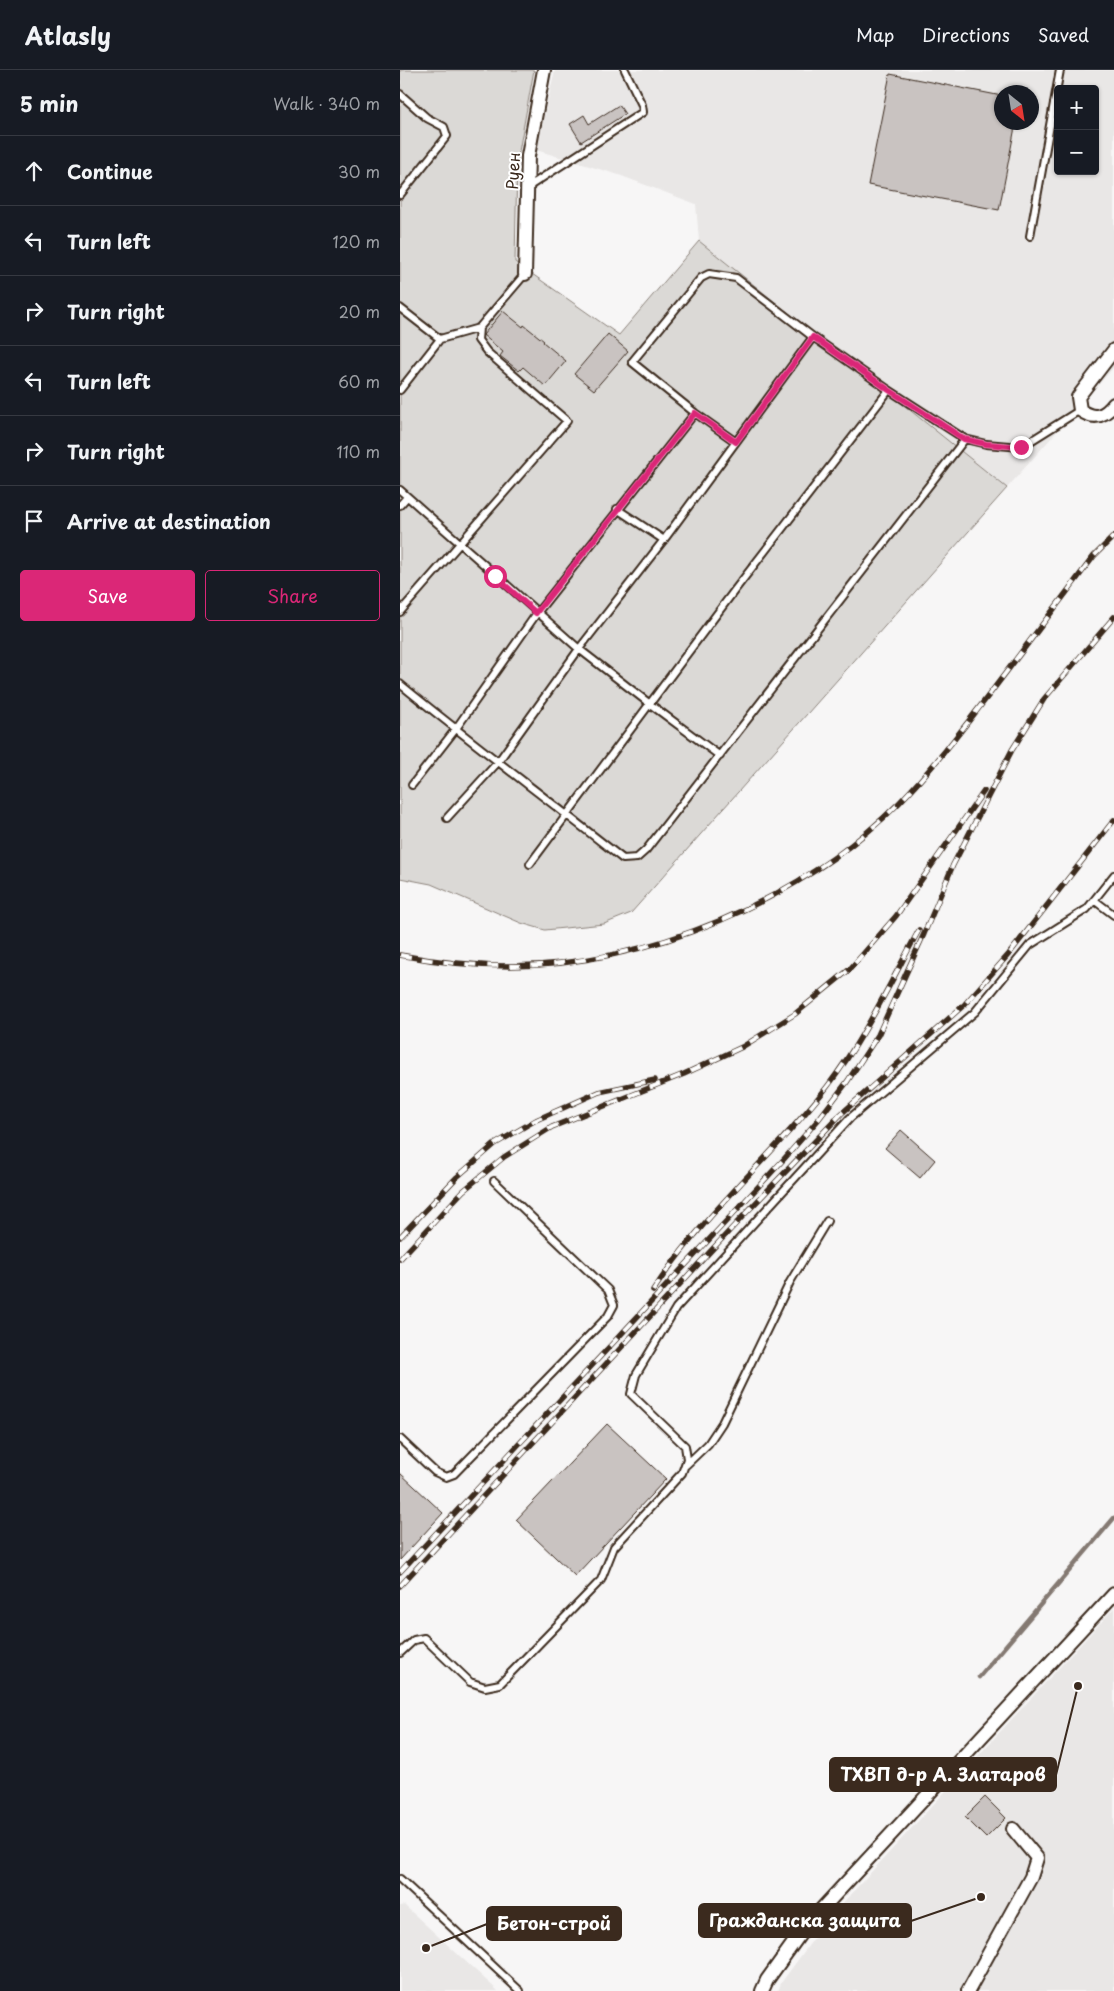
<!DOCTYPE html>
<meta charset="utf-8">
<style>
:root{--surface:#171b24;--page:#242831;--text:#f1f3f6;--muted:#9ea1a6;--line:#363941;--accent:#db2777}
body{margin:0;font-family:"Playpen Sans",sans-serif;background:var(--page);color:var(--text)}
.controls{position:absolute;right:15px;top:15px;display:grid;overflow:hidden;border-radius:5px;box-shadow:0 1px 4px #0004}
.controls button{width:45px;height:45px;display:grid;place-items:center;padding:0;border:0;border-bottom:1px solid var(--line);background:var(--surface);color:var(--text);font:25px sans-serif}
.compass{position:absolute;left:594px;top:15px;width:45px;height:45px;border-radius:50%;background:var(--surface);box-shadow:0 1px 4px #0004;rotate:150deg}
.stop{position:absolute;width:15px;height:15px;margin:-11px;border:4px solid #db2777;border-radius:50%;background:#fff}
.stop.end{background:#db2777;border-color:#fff;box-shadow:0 1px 5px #0008}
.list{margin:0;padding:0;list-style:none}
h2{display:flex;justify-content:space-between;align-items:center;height:65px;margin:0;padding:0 20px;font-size:21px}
h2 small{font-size:16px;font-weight:400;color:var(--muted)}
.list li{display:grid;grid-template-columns:32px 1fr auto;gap:15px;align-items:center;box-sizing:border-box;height:70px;padding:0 20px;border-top:1px solid var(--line)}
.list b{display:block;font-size:19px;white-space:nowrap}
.list em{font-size:16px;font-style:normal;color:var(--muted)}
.actions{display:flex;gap:10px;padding:15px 20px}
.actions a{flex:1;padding:11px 0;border:1px solid var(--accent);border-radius:5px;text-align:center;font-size:18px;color:var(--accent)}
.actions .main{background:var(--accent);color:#fff}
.icon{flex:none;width:28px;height:28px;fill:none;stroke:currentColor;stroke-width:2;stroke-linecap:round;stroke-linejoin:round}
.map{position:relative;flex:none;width:714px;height:1921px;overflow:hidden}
header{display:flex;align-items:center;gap:30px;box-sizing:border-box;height:70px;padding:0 25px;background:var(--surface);border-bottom:1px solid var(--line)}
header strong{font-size:24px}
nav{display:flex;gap:28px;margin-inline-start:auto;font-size:18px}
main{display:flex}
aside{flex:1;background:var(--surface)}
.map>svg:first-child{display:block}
.built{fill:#e9e7e6;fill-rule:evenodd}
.green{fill:#dbd9d6;stroke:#8b827a}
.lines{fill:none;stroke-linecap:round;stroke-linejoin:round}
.stream{stroke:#847972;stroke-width:4.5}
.building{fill:#c9c3c1;stroke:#3b2a1e}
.lane-casing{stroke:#3b2a1e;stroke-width:10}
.street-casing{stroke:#3b2a1e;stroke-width:16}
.lane{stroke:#fff;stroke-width:6}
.street{stroke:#fff;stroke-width:12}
.rail-casing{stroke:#3b2a1e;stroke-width:5.5}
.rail{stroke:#fff;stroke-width:4;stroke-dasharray:11;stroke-linecap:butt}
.route{stroke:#db2777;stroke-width:6}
.labels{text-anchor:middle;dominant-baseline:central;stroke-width:4;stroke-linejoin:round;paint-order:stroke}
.street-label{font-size:16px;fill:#3b2a1e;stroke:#fff}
.leader{fill:none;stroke:#3b2a1e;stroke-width:2}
.callout-dot{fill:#3b2a1e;stroke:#fff;stroke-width:2}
.callout{fill:#3b2a1e;stroke:#3b2a1e;stroke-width:2}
.callout-label{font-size:18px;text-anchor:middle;font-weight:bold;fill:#fff}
</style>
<header>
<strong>Atlasly</strong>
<nav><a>Map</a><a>Directions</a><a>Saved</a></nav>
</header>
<main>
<aside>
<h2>5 min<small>Walk · 340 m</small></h2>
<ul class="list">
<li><svg class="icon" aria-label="ahead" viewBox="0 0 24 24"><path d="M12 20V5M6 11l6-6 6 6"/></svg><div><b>Continue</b></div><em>30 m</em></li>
<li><svg class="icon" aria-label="left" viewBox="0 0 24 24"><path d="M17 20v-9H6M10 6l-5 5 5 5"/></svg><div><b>Turn left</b></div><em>120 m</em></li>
<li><svg class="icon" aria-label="right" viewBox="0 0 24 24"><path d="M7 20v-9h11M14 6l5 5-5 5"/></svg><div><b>Turn right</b></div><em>20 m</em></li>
<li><svg class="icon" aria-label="left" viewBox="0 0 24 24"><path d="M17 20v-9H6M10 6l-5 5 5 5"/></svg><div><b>Turn left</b></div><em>60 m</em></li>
<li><svg class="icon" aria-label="right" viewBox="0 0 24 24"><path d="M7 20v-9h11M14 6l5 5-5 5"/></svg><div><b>Turn right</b></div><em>110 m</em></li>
<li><svg class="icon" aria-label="arrive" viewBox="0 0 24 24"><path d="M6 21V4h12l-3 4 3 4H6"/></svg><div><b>Arrive at destination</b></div></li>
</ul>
<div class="actions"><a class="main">Save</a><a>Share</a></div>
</aside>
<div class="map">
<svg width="714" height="1921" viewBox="0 0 714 1921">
<rect width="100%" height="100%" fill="#f7f6f6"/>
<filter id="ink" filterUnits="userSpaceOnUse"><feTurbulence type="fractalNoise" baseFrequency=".02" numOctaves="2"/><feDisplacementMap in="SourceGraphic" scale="10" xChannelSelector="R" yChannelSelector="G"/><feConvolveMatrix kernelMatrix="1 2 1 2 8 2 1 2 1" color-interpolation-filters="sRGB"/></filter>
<g filter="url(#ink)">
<path class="built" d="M155,0H714V297L607,418L299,171L296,134L219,105L136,80ZM658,19H695V101H658ZM602,22H632V52H602Z
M714,1538V1921H378L381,1913L428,1849Z
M4,1835L98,1921H0V1836Z"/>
<path class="green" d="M0,0H134L117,92L115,192L219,265L299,171L607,418L231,843L204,854L145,860L121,853L31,814L0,808Z"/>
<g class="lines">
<path class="stream" d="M579,1607L714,1448"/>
</g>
<path class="building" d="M490,4L602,26V52H616L599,140L468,115Z
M219,35L225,44L181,72L170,54L184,45L189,54Z
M103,241L123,257L124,255L144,271L143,272L166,291L145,316L123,297L119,301L100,286L103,282L83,265Z
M208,264L228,281L194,320L174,304Z
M501,1060L535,1090L520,1108L485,1078Z
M207,1354L266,1409L175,1506L116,1450Z
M0,1403L43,1443L0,1490Z
M585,1727L606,1748L586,1768L565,1747Z"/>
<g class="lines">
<defs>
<path id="lane" d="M0,24L27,48L44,57L47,66L0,125
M128,117L243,42L242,35L225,0
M630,166L660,0
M0,238L40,269L79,258
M0,320L40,269
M336,372L295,343L232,292L301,208L309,204L336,208L413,267L489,320L565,369L586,374L621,377L680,340
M0,420L179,579L250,634L320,686
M0,435L7,427
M217,439L264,470
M0,542L167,351L87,282L78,270L79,258L125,204
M0,614C73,674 149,730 223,789L237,788L246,780L565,369
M12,715L55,660L137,543L295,343
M47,748L98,692L179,579L266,467L413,267
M130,794L334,521L489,320
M694,830L714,845
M0,1369L35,1402L46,1407L54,1404L208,1246L214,1235L208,1220L94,1111
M286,1395L308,1374L322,1353L390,1212L427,1151
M0,1583L14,1570L24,1568L70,1612L85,1617L100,1614L201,1510L214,1477L282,1403L287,1389L285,1376L231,1324L236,1305L276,1238L450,1048L575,942L630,875L687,839L714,805
M0,1809L120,1921"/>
<path id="street" d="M125,204L128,86L144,0
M714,280L678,327L680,340C694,350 704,347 714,334
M362,1921L367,1910L405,1857L714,1524
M568,1921L631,1807L637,1788L613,1759"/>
</defs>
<use href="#lane" class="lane-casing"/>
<use href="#street" class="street-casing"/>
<use href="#lane" class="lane"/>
<use href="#street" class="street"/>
<defs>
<path id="rail" d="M0,885C37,892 74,896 111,896C248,895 402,830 499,733C534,697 565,656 595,617C628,573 661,530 694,486L714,466
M0,1167L57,1107L95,1074L136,1050L199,1022L255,1010
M0,1189L63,1121L104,1087L152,1057L284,1004L342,977L395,944L450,899L496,846L584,721
M253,1221C302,1145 372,1087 427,1017C464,969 490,913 519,860
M0,1502L384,1089L418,1050L447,1012L478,965L524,864L553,795L612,680L644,629L714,547
M0,1516L345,1144L441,1044L564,935L609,884L714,750"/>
</defs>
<use href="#rail" class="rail-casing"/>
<use href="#rail" class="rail"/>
</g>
</g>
<g class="lines" filter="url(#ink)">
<path class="route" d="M95,506L136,543L295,343L336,372L413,267L489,320L564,369L586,374L621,377"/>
</g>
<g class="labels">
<g class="street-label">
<text transform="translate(112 101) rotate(-87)">Руен</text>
</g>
</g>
<path class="leader" d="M678 1616L656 1705M581 1827L511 1851M26 1878L87 1854"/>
<g class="callout-dot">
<circle cx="678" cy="1616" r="5"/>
<circle cx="581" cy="1827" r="5"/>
<circle cx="26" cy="1878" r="5"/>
</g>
<g class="callout">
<rect x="430" y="1688" width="226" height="33" rx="5"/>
<rect x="299" y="1834" width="212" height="33" rx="5"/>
<rect x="87" y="1837" width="134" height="33" rx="5"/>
</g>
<g class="callout-label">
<text x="543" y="1711">ТХВП д-р А. Златаров</text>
<text x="405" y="1857">Гражданска защита</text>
<text x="154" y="1860">Бетон-строй</text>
</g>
</svg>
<div class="controls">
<button>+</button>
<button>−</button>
</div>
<svg class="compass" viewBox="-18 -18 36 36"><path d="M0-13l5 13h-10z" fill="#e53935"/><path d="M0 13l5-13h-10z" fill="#9ea1a6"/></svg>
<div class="stop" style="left:95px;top:506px"></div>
<div class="stop end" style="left:621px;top:377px"></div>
</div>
</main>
